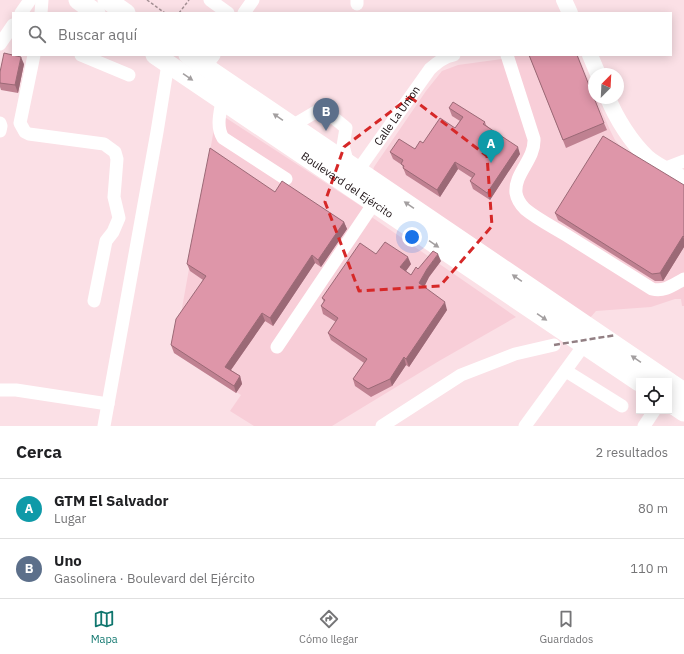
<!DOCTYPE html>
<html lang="es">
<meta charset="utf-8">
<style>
:root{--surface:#fff;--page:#f6f6f6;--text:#202124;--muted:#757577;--line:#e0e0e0;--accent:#0f766e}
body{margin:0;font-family:"IBM Plex Sans",sans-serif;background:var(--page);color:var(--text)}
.controls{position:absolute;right:12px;bottom:12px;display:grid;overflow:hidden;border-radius:0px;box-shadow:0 2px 10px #0003}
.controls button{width:36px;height:36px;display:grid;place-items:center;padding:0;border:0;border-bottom:1px solid var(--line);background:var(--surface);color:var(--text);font:20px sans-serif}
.compass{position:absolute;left:588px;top:68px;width:36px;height:36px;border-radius:50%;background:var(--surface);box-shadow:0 2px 10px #0003;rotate:24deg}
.you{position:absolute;left:412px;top:237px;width:14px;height:14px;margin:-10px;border:3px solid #fff;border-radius:50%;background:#1a73e8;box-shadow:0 0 0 6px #1a73e833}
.badge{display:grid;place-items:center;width:26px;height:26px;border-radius:50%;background:var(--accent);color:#fff;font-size:13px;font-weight:700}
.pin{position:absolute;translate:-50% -33px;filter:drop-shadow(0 1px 2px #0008)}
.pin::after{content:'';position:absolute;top:21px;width:14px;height:12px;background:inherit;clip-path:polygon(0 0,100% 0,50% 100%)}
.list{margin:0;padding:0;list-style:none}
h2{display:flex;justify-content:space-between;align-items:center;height:52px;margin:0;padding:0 16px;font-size:17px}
h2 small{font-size:13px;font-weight:400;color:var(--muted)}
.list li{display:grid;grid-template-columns:26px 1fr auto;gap:12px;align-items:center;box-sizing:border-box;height:60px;padding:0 16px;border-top:1px solid var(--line)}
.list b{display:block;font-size:15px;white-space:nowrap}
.list p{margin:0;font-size:13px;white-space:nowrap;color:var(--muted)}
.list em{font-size:13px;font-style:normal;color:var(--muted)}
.icon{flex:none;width:22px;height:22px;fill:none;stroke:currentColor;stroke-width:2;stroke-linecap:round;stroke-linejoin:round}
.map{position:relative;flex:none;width:684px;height:426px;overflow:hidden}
.search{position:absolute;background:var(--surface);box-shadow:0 2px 10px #0003;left:12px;right:12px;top:12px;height:44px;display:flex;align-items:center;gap:10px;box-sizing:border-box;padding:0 14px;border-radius:0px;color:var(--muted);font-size:15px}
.sheet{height:172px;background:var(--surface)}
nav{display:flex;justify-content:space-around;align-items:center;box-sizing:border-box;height:56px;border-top:1px solid var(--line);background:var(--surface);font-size:11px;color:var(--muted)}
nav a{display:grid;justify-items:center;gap:2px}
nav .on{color:var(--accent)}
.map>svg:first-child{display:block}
.built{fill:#f8ced8}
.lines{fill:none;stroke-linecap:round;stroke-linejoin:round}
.path{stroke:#a49094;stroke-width:1.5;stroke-dasharray:3 2;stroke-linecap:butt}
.minor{stroke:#fff;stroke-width:13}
.major{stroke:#fff;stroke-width:16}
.highway{stroke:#fff;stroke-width:19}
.rail{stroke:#927f83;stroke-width:2.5;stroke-dasharray:6 3;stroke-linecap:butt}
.wall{fill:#bf8191}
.shaded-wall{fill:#9b6976}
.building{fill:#de96a9;stroke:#9b6976}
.oneway{fill:#a39fa0}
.marked{fill:none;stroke:#d62828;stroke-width:3;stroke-dasharray:8 5;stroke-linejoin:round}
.labels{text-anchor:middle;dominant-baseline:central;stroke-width:3.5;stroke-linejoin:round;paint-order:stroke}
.street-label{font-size:11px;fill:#190e11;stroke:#fbe0e6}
</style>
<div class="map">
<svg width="684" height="426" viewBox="0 0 684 426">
<rect width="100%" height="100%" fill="#fbe0e6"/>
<path class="built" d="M518,55H578L594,93V98H596L610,130L615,140L622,148L684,188V306H682L681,299H675L651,307L596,311L590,318L373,170L374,167L426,91L442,71L458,65L502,59Z
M217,112L364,208L363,211L516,317L439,361L332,426H254L230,411L241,395L174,353Z"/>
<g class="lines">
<path class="path" d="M147,0L165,13
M179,13L189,0"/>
<g class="minor">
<path d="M210,0L228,13"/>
<path d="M357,0V4"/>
<path d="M21,13L30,0"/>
<path d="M41,13L42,0"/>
<path d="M244,13L253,0"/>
<path d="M0,44L13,25"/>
<path d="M34,55L20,123L25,132L29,134L104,144L115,152L117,159L114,197L119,218L113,232L106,241L94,301"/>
<path d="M81,55L129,75"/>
<path d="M507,55L534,139C535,160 514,173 516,193C517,199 521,205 525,209C537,219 553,227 566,235C595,253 623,271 652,289C665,292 673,285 684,279"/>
<path d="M205,67L214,55"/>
<path d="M222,101C220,113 216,127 223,138L286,179"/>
<path d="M0,123L1,126L0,131"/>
<path d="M297,123L319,110C328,112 339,122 346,128L343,146L348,164"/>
<path d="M666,168L684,161"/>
<path id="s1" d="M354,176L430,69C438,62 444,57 454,55"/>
<path d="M277,347L374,203"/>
<path d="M566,371L622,406"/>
<path d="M0,390H16L108,404"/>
<path d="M104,426L157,132L168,64"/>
<path d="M382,426L461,375L515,354L554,345"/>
<path d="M525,426L584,345"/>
<path d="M644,426L654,411"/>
</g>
<path class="major" d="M564,0L570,13
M590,55L598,74
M608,98C616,118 631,142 647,157C657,166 672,172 684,179"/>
<g class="highway">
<path d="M78,0L96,13"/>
<path d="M107,0L126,13"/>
<path id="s2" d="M155,55L639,382"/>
<path d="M188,55L668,381"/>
<path d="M669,382L684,392"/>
<path d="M669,402L684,412"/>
</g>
<path class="rail" d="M554,345L616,335"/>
</g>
<path class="wall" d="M529,55L604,123L607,130L566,148Z
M24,64L18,93L1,90L0,87V72Z
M449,108L485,122L486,125L520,154L490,200L473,189L470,181L472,178L458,169L440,197L406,175L402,165L393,159L390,152L415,149L423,143L455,128L460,121L452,116Z
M684,185V247L663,281H655L558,220L555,213Z
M275,192L344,222L347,229L321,267L315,263L273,326L265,321L231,370L240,376L242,384L236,393L174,353L171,345L203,280L190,271L187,264Z
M376,254L411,264L406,271L411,275L418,269L441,261L429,277L424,287L447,310L409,367L406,365L392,386L371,397L355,386L353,379L364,363L331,340L328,333L336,322L323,314L321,306L324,302L322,298Z"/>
<path class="shaded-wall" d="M21,57L24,64L18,93L15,85Z
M518,147L520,154L490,200L487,193Z
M455,162L458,169L440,197L437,190Z
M344,222L347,229L321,267L318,260Z
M683,236L684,239V247L663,281L660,273Z
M438,254L441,261L429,277L422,291L419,283L427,269Z
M312,255L315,263L273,326L270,318Z
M408,257L411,264L403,275L400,267Z
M445,302L447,310L409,367L406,359Z
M262,313L265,321L228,374L225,367Z
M404,357L406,365L392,386L390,379Z
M240,376L242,384L236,393L234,386Z"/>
<path class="building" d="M4,53L21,57L15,85L0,83V72Z
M529,55H577L604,123L563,140Z
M453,102L485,122L483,124L518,147L487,193L470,181L475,174L455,162L437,190L403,168L404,166L401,164L403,160L390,152L399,139L415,149L420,141L423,143L440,118L455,128L463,117L449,108Z
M603,136L684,185V237L683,236L660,273L652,274L555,213Z
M210,148L275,192L282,181L344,222L318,260L312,255L270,318L262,313L225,367L240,376L234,386L171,345L176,319L206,276L187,264Z
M385,242L408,257L400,267L411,275L416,267L418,269L433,251L438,254L427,269L419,283L445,302L406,359L404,357L390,379L368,389L353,379L367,359L328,333L338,318L321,306L325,300L322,298L360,243L376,254Z"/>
<defs><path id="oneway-solid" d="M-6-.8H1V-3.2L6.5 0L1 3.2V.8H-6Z"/></defs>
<g class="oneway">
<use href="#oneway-solid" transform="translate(188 77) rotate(34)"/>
<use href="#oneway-solid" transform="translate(278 117) rotate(-146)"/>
<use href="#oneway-solid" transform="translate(409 205) rotate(-146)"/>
<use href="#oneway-solid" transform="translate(434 244) rotate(34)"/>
<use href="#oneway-solid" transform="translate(517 278) rotate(-145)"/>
<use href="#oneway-solid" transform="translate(542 317) rotate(34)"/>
<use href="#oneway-solid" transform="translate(636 359) rotate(-146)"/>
</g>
<path class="marked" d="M410,97L487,156L492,226L440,286L359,291L325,202L344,147Z"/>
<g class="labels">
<g class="street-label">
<text stroke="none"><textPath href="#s1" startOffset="74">Calle La Union</textPath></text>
<text stroke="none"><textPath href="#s2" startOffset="232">Boulevard del Ejército</textPath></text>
</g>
</g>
</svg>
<div class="controls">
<button><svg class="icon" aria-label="locate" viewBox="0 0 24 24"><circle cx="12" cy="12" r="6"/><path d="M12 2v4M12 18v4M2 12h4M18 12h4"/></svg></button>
</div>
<svg class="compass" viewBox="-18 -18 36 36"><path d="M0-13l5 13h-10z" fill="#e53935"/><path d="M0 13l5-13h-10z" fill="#757577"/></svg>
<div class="you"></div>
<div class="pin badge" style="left:491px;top:163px;background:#0f9aa8">A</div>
<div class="pin badge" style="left:326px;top:131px;background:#5c6f8a">B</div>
<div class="search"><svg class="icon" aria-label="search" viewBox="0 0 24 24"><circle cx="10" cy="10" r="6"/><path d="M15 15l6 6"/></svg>Buscar aquí</div>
</div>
<section class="sheet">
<h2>Cerca<small>2 resultados</small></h2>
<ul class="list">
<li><span class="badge" style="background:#0f9aa8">A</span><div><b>GTM El Salvador</b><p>Lugar</p></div><em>80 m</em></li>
<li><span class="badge" style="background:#5c6f8a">B</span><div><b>Uno</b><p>Gasolinera · Boulevard del Ejército</p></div><em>110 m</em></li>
</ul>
</section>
<nav>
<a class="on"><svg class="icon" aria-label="map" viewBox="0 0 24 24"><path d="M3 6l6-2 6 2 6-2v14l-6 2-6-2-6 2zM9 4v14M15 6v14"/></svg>Mapa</a>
<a><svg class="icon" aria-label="directions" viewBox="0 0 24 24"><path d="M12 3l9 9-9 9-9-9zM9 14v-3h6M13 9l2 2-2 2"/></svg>Cómo llegar</a>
<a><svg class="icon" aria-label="saved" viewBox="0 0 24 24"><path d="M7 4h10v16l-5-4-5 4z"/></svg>Guardados</a>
</nav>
